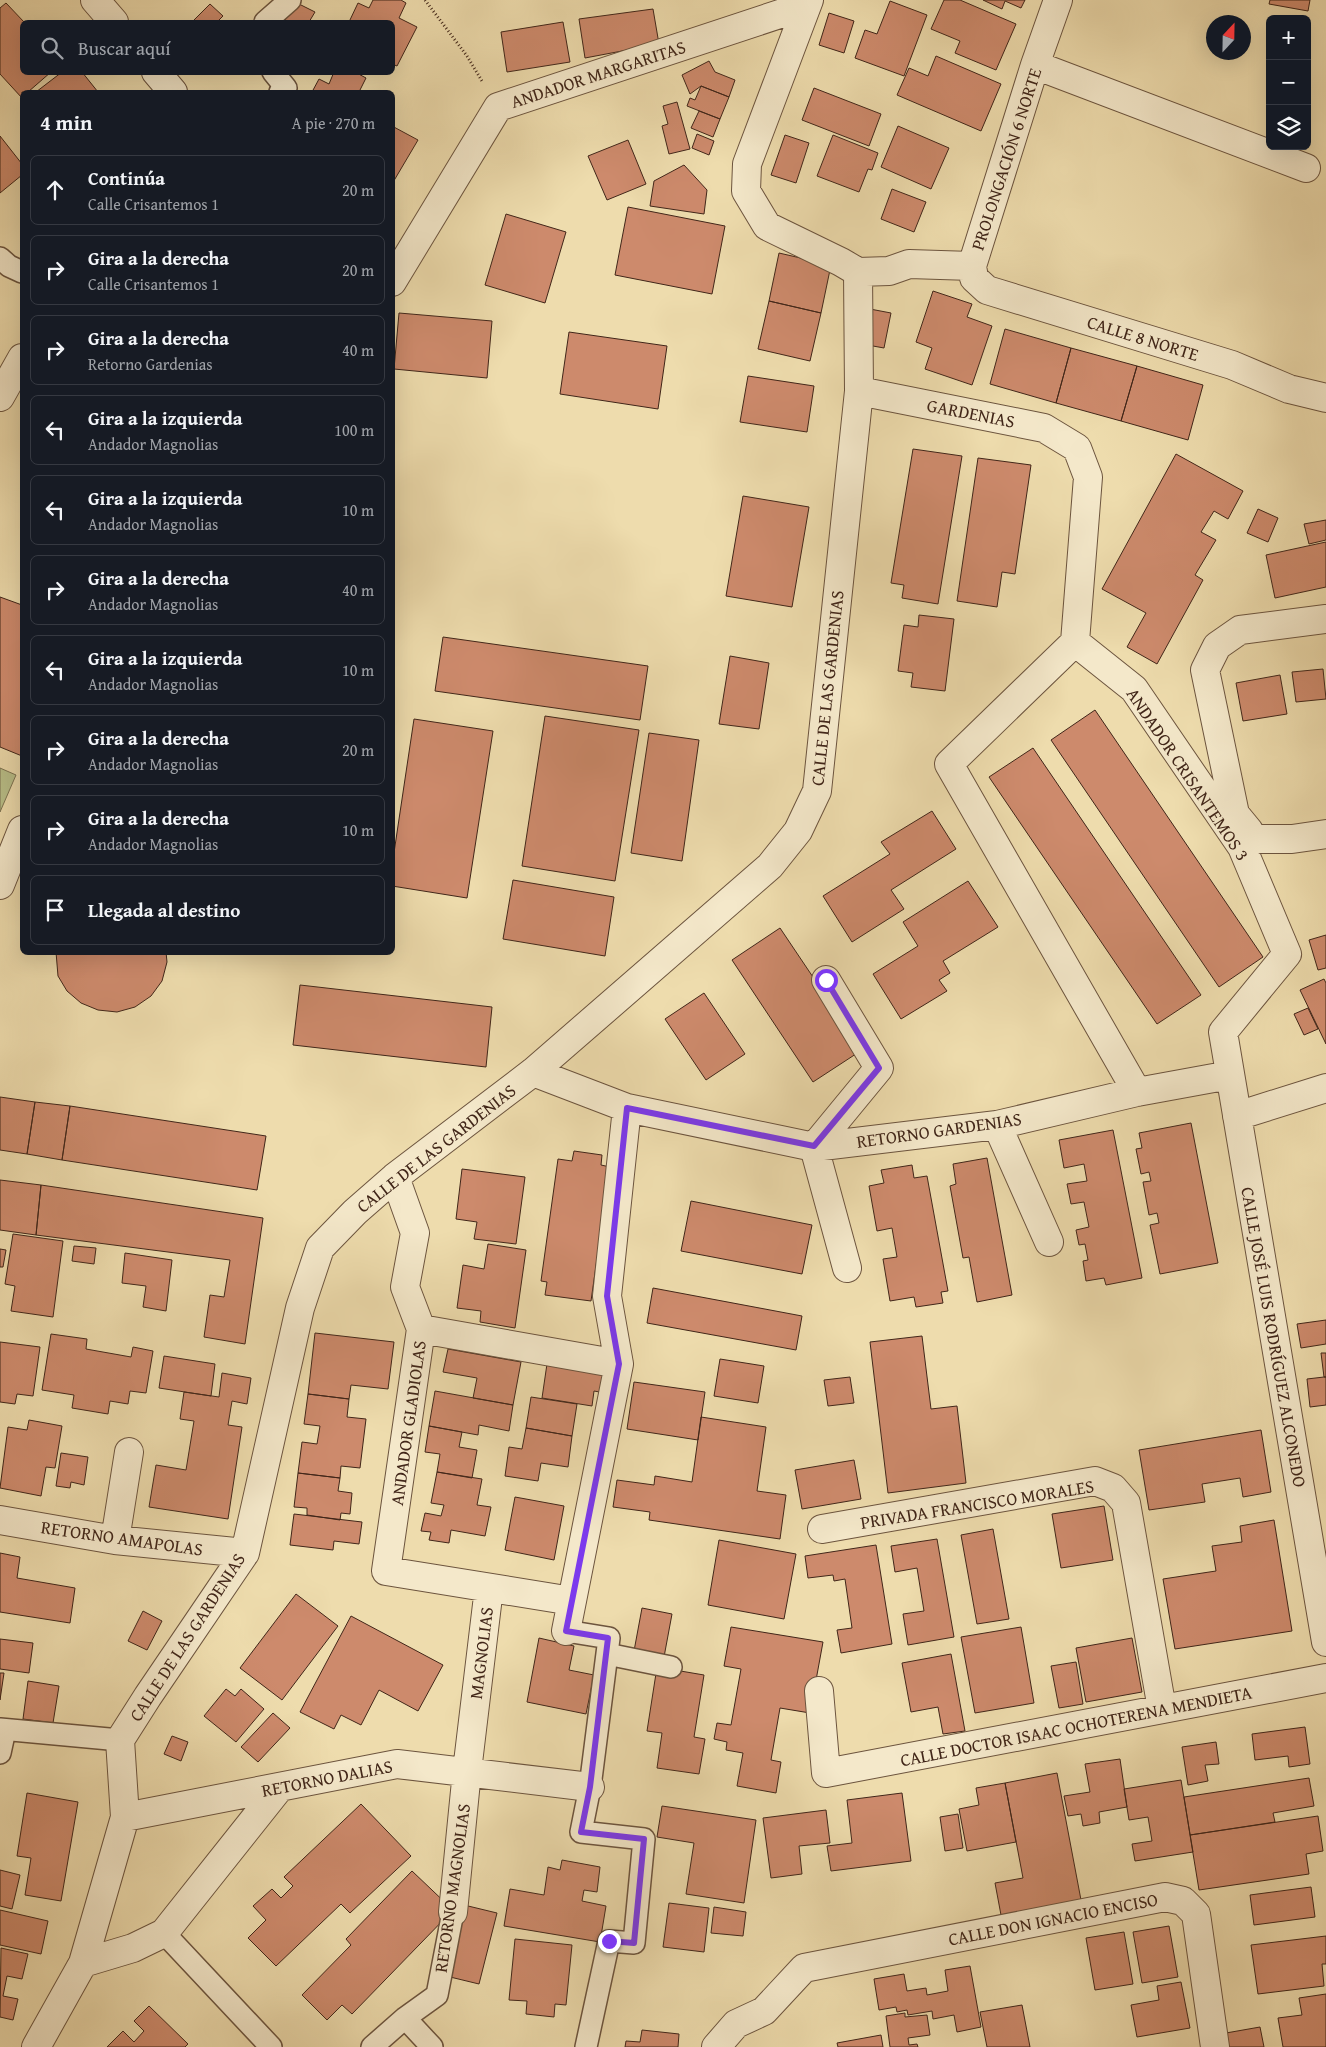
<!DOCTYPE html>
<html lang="es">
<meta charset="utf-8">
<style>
:root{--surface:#171b24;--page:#20242c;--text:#f1f3f6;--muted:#9ea1a6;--line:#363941}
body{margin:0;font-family:"Gentium Book Plus",serif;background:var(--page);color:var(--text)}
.controls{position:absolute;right:15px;top:15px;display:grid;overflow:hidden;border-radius:8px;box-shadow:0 5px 20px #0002}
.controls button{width:45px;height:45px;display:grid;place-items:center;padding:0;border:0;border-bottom:1px solid var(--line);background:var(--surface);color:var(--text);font:25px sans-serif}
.compass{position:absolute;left:1206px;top:15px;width:45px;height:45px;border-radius:50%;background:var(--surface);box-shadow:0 5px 20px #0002;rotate:22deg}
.stop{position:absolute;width:15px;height:15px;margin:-11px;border:4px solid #7c3aed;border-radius:50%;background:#fff}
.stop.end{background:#7c3aed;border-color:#fff;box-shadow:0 1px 5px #0008}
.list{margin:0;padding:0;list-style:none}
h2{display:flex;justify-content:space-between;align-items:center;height:65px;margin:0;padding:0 20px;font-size:21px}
h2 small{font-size:16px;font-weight:400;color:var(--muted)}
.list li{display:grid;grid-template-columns:32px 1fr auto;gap:15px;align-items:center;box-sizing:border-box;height:70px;margin:0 10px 10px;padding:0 10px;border:1px solid var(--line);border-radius:8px}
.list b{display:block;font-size:19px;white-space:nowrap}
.list p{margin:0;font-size:16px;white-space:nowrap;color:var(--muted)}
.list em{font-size:16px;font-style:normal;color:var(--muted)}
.icon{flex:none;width:28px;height:28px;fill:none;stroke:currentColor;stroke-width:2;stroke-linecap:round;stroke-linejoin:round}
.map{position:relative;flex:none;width:1326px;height:2047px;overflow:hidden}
.search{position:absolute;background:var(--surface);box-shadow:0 5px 20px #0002;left:20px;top:20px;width:375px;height:55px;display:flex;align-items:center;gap:12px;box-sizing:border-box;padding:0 18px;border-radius:8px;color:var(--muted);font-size:19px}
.panel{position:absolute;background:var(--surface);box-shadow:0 5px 20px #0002;left:20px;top:90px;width:375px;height:865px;border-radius:8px}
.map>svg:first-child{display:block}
.green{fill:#b9c08a;stroke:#7d7352}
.building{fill:#cd8a6c;stroke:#412619}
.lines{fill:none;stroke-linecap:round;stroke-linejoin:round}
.pedestrian-casing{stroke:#6c543e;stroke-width:24}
.minor-casing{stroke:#6c543e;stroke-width:30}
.path{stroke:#412619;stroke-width:3;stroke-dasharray:1 2.5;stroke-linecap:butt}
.pedestrian{stroke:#f4e8ca;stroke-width:21}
.minor{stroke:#f4e8ca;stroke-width:28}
.route{stroke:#7c3aed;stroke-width:6}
.labels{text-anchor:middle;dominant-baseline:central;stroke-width:4;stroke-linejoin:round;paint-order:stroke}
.street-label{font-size:18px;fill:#412619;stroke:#f4e8ca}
</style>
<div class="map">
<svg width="1326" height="2047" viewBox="0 0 1326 2047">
<rect width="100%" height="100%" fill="#eedcad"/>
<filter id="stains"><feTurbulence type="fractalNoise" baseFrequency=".004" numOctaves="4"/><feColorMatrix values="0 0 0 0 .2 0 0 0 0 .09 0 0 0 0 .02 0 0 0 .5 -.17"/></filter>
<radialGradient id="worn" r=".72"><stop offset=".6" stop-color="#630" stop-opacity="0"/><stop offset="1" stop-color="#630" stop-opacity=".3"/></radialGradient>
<path class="green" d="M0,768L16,775L0,812Z"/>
<path class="building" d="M373,0H401L406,3L399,18L417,27L397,66L392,64V22H349L358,3L369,8Z
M944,0H960L1016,24L996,70L955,53L960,41L931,29Z
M983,0H1025L1021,8L1005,1L1002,9Z
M1270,0H1310L1308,11L1269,4Z
M890,1L927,15L904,76L855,58L865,30L877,34Z
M295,2L315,12L309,22H284Z
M6,3L24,22L22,72H51L28,92H22V98L0,74V8Z
M210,4L223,16L217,22H192Z
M653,9L659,44L585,58L579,19Z
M829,13L854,21L844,53L819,45Z
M563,22L570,62L507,72L501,32Z
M936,56L1001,84L981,131L897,95L909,68L928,76Z
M709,61L715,72L735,80L729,97L701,86L690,94L682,75Z
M62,72H82L98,92H36Z
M334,72H355L366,78L359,92H312L319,79L329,84Z
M701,86L729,97L720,119L687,106L690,98L695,100Z
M814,88L881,114L869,146L802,120Z
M677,102L690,149L669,154L662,126L668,124L663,106Z
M699,111L720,119L713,137L691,128Z
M392,126L418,140L392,184Z
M898,126L949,148L931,189L881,167Z
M697,134L714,141L709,155L692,148Z
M785,135L809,143L796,183L771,175Z
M833,135L878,153L872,170L868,169L859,192L817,176Z
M0,136L22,164V175L0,193Z
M628,140L646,184L607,200L588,156Z
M684,165L707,190L704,214L650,206L654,181Z
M892,189L926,202L914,232L881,219Z
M628,207L725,226L712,294L615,275Z
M506,214L566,232L545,303L485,285Z
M779,253L831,265L821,313L769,301Z
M933,291L972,304L967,317L992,326L972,385L925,369L932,348L916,342Z
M769,301L821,313L810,361L758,349Z
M870,309L891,313L884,348L862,344Z
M399,313L492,321L487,378L394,369Z
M1005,329L1071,348L1056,403L990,384Z
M569,332L667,346L658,409L560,394Z
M1071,348L1137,366L1121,421L1056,403Z
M1137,366L1203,385L1188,440L1121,421Z
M748,376L814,386L807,432L740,422Z
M913,449L962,456L938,604L902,598L904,585L891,583Z
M1176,454L1243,491L1228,519L1214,511L1201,532L1216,540L1195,575L1203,580L1157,664L1127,647L1146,613L1102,589Z
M978,458L1031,465L1015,574L1002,572L997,607L957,601Z
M743,496L809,507L792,607L726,596Z
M1258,509L1278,518L1268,542L1247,533Z
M1326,520V540L1309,544L1304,524Z
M1326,542V587L1275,598L1266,555Z
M0,597L22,605V756L0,747Z
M919,615L954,619L945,691L911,687L913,673L898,671L904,625L918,627Z
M443,637L648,666L640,720L435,691Z
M730,656L769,663L759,729L719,724Z
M1323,669L1326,699L1296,702L1292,672Z
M1280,675L1287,714L1243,721L1236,683Z
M1095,710L1263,957L1219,987L1051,740Z
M545,716L639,730L615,881L522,866Z
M414,719L493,731L467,898L392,886V866Z
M649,733L699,740L682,861L631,853Z
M1033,748L1201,995L1157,1024L989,777Z
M932,811L956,849L891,890L904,909L852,942L823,896L890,854L881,842Z
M513,880L614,897L605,956L503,939Z
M968,881L998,927L943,961L950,973L939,980L947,991L901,1019L873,974L918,946L903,922Z
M780,928L862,1050L813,1082L732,960Z
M1326,935V968L1318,970L1309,940Z
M56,952H166L167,962L162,981L151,996L135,1007L117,1012L98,1010L81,1003L67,991L58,976Z
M1324,979L1326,983V1044L1300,990Z
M300,985L492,1007L486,1067L293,1045Z
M704,993L745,1054L706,1080L665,1019Z
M1308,1008L1318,1029L1304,1035L1294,1014Z
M0,1097L35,1102L27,1154L0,1150Z
M35,1102L70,1106L62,1160L27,1154Z
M70,1106L266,1136L257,1190L62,1160Z
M1191,1123L1218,1263L1160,1274L1150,1225L1159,1223L1157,1213L1149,1215L1143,1182L1151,1181L1149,1172L1141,1174L1136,1149L1142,1148L1139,1133Z
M1113,1130L1142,1278L1106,1285L1104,1278L1086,1281L1083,1261L1088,1260L1085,1244L1079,1245L1076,1230L1089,1227L1084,1202L1071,1204L1067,1184L1087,1181L1084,1164L1064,1168L1059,1140Z
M574,1151L602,1155L601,1165L610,1167L591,1301L545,1295L547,1282L541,1281L558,1159L572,1161Z
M987,1158L1012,1295L977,1302L969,1257L963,1258L950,1186L956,1184L953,1164Z
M912,1165L914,1178L927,1176L948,1291L941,1292L943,1303L916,1307L914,1297L890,1301L883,1259L897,1257L892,1228L877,1231L869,1186L884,1183L881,1170Z
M462,1169L525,1177L516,1244L474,1239L477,1222L456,1219Z
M0,1180L41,1185L36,1235L0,1230Z
M41,1185L263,1218L245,1344L204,1337L210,1295L224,1297L230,1260L36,1235Z
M691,1201L812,1225L802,1274L681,1251Z
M13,1234L63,1241L53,1317L11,1311L15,1286L5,1284Z
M488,1244L526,1250L515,1328L480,1322L481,1311L457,1308L463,1265L484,1269Z
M74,1246L96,1248L94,1264L72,1261Z
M0,1249L6,1250L3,1267H0Z
M125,1253L172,1260L166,1311L143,1307L146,1286L122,1283Z
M653,1288L802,1316L796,1350L647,1323Z
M1326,1320V1344L1301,1348L1297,1324Z
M315,1333L394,1342L388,1389L351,1385L349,1399L308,1394Z
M51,1334L87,1339L86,1349L131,1357L133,1347L153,1351L146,1393L130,1391L128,1404L110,1401L108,1414L72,1408L74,1395L42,1390Z
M922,1336L931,1409L957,1406L966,1483L888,1493L870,1342Z
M0,1342L40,1347L33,1396L17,1394L15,1404L0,1402Z
M448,1349L521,1362L513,1405L473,1398L477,1378L443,1372Z
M1321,1353H1326V1377H1324Z
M164,1356L215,1364L211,1396L159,1388Z
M548,1357L609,1367L605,1393L594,1391L592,1406L542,1398Z
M720,1359L764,1366L758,1403L714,1396Z
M222,1373L251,1378L247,1404L232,1401L228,1425L242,1427L228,1519L149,1507L156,1465L186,1470L194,1421L180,1419L184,1392L219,1397Z
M850,1377L854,1403L828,1406L824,1380Z
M1324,1377H1326V1405L1310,1407L1307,1379Z
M634,1382L705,1392L698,1440L627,1429Z
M435,1391L513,1405L509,1431L479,1425L478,1435L429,1426Z
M308,1394L349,1399L347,1417L366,1419L360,1468L341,1466L340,1478L298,1473L302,1442L317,1444L320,1426L304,1424Z
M531,1397L577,1404L572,1436L526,1428Z
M701,1417L766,1427L757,1491L786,1495L780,1539L649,1520L650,1512L613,1507L617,1480L654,1485L655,1476L692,1482Z
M29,1420L62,1426L55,1468L46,1467L41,1496L0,1488L8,1427L27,1430Z
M429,1426L462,1432L459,1447L477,1450L472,1478L437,1472L440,1454L425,1452Z
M526,1428L572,1436L568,1467L541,1463L538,1481L505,1476L509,1447L522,1449Z
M1261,1430L1271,1492L1243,1497L1240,1478L1202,1484L1205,1502L1149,1510L1139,1450Z
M61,1453L88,1457L84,1485L71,1482L70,1488L56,1486Z
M854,1460L861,1499L802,1509L795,1470Z
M437,1472L482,1479L477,1505L491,1507L485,1536L451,1530L449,1543L429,1540L431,1532L421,1531L425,1513L441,1516L444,1505L431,1503Z
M298,1473L340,1478L338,1491L352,1493L350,1514L341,1513L340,1520L307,1515V1508L294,1507Z
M515,1497L564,1506L554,1560L505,1550Z
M1104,1506L1113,1560L1061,1568L1052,1514Z
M294,1514L362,1522L359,1544L334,1541L333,1550L290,1545Z
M1274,1520L1292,1631L1175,1649L1163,1579L1216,1571L1212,1546L1242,1542L1240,1526Z
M993,1529L1009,1619L977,1624L961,1535Z
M937,1539L954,1637L908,1645L903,1614L924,1611L917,1568L895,1572L891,1546Z
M719,1540L796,1554L784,1619L708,1605Z
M876,1545L892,1644L841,1653L837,1630L852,1628L845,1579L834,1581L833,1575L808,1578L805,1556Z
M0,1553L20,1557L17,1578L75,1588L70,1623L0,1612Z
M296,1594L338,1626L282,1700L240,1668Z
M642,1608L672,1614L664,1657L634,1651Z
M143,1611L162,1621L147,1650L128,1641Z
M351,1616L443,1665L418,1711L379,1690L361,1725L341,1715L334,1729L300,1712Z
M731,1627L823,1642L810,1713L780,1708L771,1760L781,1762L776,1793L737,1786L743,1753L726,1750L727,1742L714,1739L717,1723L731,1725L741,1669L724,1666Z
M1021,1627L1034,1703L975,1713L961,1637Z
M539,1638L574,1646L569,1670L594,1675L586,1714L527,1702Z
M1132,1638L1142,1692L1086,1702L1076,1648Z
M0,1639L33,1643L29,1673L0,1669Z
M951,1654L965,1731L943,1734L938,1707L911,1712L902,1663Z
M1076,1662L1083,1704L1059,1708L1051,1666Z
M657,1667L704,1675L694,1737L705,1739L699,1774L657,1768L662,1733L647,1731Z
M0,1673H4L0,1700Z
M28,1681L59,1686L53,1723L23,1719Z
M226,1689L235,1696L241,1689L264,1709L236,1742L204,1716Z
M273,1713L290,1728L258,1762L241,1747Z
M1305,1727L1310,1764L1289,1767L1288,1756L1255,1760L1252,1734Z
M172,1736L188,1742L181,1761L164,1754Z
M1216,1742L1219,1764L1205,1765L1208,1781L1188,1785L1182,1747Z
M1120,1759L1127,1807L1099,1812L1100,1823L1083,1826L1081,1814L1068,1816L1064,1796L1090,1792L1085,1764Z
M1057,1773L1081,1900L1001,1915L995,1883L1023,1878L1005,1783Z
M1309,1778L1314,1806L1273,1813L1275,1822L1190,1835L1184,1797Z
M1181,1780L1193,1852L1135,1861L1132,1844L1152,1841L1148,1817L1129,1820L1124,1789Z
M1005,1783L1016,1842L967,1851L959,1809L979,1805L976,1788Z
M27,1793L78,1802L61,1901L25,1895L31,1858L17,1856Z
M902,1793L911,1861L831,1871L827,1846L852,1843L847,1800Z
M361,1804L411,1856L350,1913L341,1904L276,1966L248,1938L266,1920L253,1906L272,1889L281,1898L293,1886L284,1877Z
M662,1806L756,1820L744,1903L686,1894L694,1843L657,1837Z
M826,1810L830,1843L799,1846L802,1874L771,1878L763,1818Z
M958,1814L963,1848L945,1851L940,1817Z
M1318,1816L1323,1851L1306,1854L1309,1874L1199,1890L1190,1835Z
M562,1860L600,1867L597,1892L584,1890L582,1901L606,1906L600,1942L504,1926L510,1889L544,1895L548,1867L560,1870Z
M0,1870L20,1875L12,1909L0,1906Z
M412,1871L453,1910L352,2014L342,2005L327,2020L302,1995L351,1945L346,1939Z
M1311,1887L1315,1917L1254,1925L1250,1895Z
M669,1903L709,1908L704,1952L663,1947Z
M464,1905L497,1913L479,1984L446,1976Z
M714,1907L746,1912L743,1936L711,1933Z
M0,1910L48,1921L41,1954L0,1945Z
M1169,1926L1178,1977L1142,1983L1133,1932Z
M1124,1932L1133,1984L1095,1990L1086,1938Z
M1326,1936V1964H1322L1324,1986L1258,1994L1251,1945Z
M515,1939L572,1945L566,2005L555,2004L554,2017L526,2014L527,2001L509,2000Z
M1,1948L28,1954L22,1979L7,1976L3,1996L18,1999L13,2020L0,2017Z
M970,1966L981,2027L957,2032L954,2015L933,2019L932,2011L908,2015L907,2010L897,2012L896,2007L879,2010L874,1979L904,1974L907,1991L926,1988L927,1995L948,1991L945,1970Z
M1181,1982L1190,2028L1137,2037L1131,2005L1159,2000L1157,1986Z
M1326,1994V2047H1283L1278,2018L1302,2015L1299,1998Z
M1022,2005L1030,2047H987L980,2012Z
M149,2006L188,2044L185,2047H107L123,2031L134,2042L144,2031L134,2021Z
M905,2013V2017L927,2015L930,2035L908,2038L909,2045L917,2044L918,2047H890L886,2016Z
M1260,2027L1264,2047H1229L1226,2033Z
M642,2030L679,2034L678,2047H625L626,2041L640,2042Z
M881,2035L883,2047H838L837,2043Z"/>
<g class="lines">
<defs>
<path id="pedestrian" d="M265,22L290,0
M273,72L286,88L280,92
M0,258L9,266L22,272
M566,1631L609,1638L590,1787L581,1832L644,1839L634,1943L609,1941L586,2047
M607,1654L671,1667
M0,1729L120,1740
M0,1753L5,1730
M164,1933L271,2047
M405,2018L432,2047
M372,2047L405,2018L437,1995L453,1912"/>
<path id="minor" d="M95,0L114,22
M809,0L747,164L746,191L767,226L841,262L858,272
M1035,65L1306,168
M156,72L173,92
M972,266L974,278L987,290L1232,365L1289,389L1326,398
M972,266L1035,65L1058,0
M858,272L889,271L909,264L972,266
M392,282L498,107L807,5
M859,391L1044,428L1077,448L1088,477L1075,642
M0,397L22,358
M1075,642L1134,689L1242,847L1287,954L1223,1032L1326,1642
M1075,642L949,764L1137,1092
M1249,831L1235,814L1205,670L1217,646L1240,630L1326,619
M1242,847L1256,839H1292L1326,834
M0,885L22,830
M826,980L879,1068L814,1147L847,1268
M533,1072L627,1108L814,1147L997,1125L1137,1092L1230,1075
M1237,1116L1326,1088
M997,1125L1049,1242
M395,1177L415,1233L405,1287L421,1329L386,1571L572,1601
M421,1329L619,1364
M0,1520L115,1540L245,1553
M822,1529L1095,1481L1113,1488L1126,1503L1162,1709
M115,1540L129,1452
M566,1631L619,1364L607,1296L627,1108
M819,1691L826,1773L1326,1678
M125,1817L397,1764L590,1787
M453,1912L467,1771L489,1588
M83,1963L133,1948L164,1933L280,1787
M36,2047L83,1963L125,1817L120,1740L148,1696L245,1553L300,1308L320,1248L355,1212L395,1177L533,1072L770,866L798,831L817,791L859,391L858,272
M716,2047L736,2024L764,2011L804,1968L1165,1897L1183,1901L1196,1914L1215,2047"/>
</defs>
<use href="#pedestrian" class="pedestrian-casing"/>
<use href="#minor" class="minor-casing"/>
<path class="path" d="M425,0L467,56L482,81"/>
<use href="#pedestrian" class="pedestrian"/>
<use href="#minor" class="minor"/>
</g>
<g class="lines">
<path class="route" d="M609,1941L634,1943L644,1839L581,1832L590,1787L608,1638L566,1631L619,1364L607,1296L627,1108L814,1146L879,1068L826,980"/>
</g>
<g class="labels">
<g class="street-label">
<text transform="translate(598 74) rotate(-18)">ANDADOR MARGARITAS</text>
<text transform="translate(1006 159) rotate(-72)">PROLONGACIÓN 6 NORTE</text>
<text transform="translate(1143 338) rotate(17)">CALLE 8 NORTE</text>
<text transform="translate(971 413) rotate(11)">GARDENIAS</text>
<text transform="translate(827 688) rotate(-84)">CALLE DE LAS GARDENIAS</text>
<text transform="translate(1188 774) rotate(56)">ANDADOR CRISANTEMOS 3</text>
<text transform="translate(939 1130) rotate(-8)">RETORNO GARDENIAS</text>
<text transform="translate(436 1148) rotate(-38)">CALLE DE LAS GARDENIAS</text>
<text transform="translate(1274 1337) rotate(80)">CALLE JOSÉ LUIS RODRÍGUEZ ALCONEDO</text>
<text transform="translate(408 1423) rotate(-82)">ANDADOR GLADIOLAS</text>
<text transform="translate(977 1504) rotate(-9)">PRIVADA FRANCISCO MORALES</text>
<text transform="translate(122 1538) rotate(8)">RETORNO AMAPOLAS</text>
<text transform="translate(187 1637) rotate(-57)">CALLE DE LAS GARDENIAS</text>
<text transform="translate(481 1653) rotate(-83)">MAGNOLIAS</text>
<text transform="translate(1076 1726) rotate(-11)">CALLE DOCTOR ISAAC OCHOTERENA MENDIETA</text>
<text transform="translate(327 1778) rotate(-11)">RETORNO DALIAS</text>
<text transform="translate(452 1888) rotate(-82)">RETORNO MAGNOLIAS</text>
<text transform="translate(1053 1919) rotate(-11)">CALLE DON IGNACIO ENCISO</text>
</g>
</g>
<rect width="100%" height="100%" filter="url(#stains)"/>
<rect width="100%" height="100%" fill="url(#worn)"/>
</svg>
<div class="controls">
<button>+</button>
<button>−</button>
<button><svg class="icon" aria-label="layers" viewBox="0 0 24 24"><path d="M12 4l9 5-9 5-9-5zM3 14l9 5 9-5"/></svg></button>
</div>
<svg class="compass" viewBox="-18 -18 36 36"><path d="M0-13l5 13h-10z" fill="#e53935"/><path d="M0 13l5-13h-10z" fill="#9ea1a6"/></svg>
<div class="stop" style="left:826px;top:980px"></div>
<div class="stop end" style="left:609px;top:1941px"></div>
<div class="search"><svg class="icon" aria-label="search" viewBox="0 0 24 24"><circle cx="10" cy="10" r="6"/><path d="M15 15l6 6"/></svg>Buscar aquí</div>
<section class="panel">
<h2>4 min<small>A pie · 270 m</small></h2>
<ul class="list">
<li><svg class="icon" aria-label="ahead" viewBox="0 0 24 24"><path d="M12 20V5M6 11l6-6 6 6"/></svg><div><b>Continúa</b><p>Calle Crisantemos 1</p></div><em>20 m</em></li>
<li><svg class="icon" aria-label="right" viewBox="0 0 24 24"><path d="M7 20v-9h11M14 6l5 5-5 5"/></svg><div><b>Gira a la derecha</b><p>Calle Crisantemos 1</p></div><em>20 m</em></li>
<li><svg class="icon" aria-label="right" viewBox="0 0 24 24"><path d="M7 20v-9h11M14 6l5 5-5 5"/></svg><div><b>Gira a la derecha</b><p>Retorno Gardenias</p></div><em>40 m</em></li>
<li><svg class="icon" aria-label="left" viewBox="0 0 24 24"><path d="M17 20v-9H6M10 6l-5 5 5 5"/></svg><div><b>Gira a la izquierda</b><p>Andador Magnolias</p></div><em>100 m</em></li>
<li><svg class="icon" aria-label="left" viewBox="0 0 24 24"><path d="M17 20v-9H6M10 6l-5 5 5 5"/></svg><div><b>Gira a la izquierda</b><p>Andador Magnolias</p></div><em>10 m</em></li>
<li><svg class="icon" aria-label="right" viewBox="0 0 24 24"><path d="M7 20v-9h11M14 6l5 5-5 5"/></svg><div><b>Gira a la derecha</b><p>Andador Magnolias</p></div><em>40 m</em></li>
<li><svg class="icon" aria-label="left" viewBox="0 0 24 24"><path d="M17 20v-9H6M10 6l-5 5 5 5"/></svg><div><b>Gira a la izquierda</b><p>Andador Magnolias</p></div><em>10 m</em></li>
<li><svg class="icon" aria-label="right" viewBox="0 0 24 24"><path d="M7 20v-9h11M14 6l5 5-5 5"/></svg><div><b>Gira a la derecha</b><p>Andador Magnolias</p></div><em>20 m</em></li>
<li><svg class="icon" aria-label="right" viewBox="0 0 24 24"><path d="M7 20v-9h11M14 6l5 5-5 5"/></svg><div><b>Gira a la derecha</b><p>Andador Magnolias</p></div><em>10 m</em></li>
<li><svg class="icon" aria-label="arrive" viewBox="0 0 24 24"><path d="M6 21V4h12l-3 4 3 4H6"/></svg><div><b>Llegada al destino</b></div></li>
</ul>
</section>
</div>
